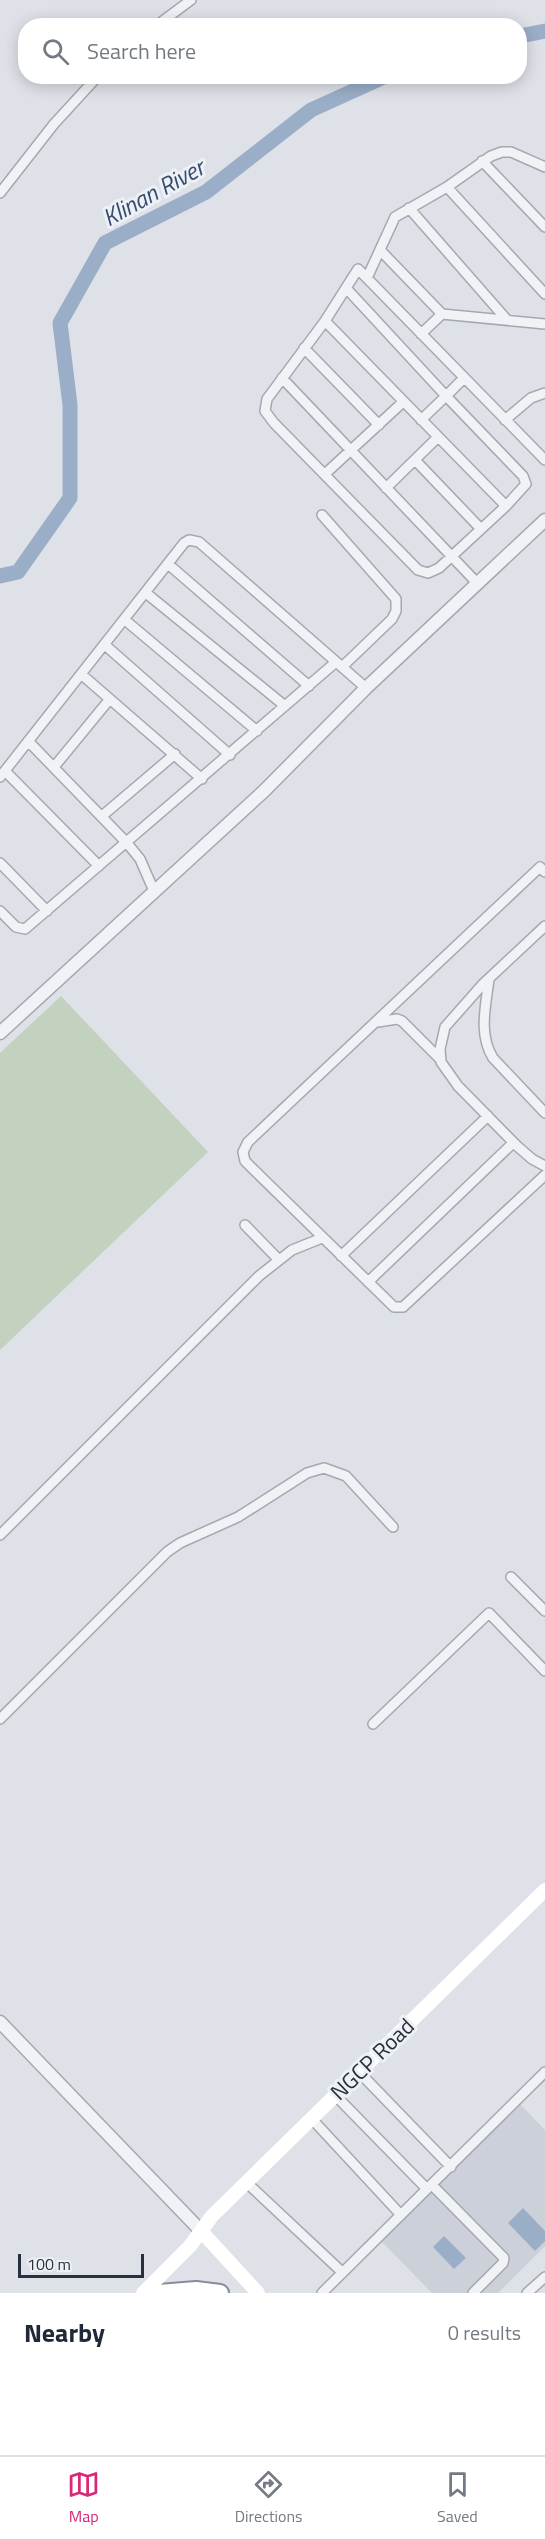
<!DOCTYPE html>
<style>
:root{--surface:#fff;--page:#f6f6f7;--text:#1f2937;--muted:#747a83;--line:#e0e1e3;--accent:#db2777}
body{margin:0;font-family:"Titillium Web",sans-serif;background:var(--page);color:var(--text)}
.scale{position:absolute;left:18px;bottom:15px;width:126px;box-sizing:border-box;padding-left:6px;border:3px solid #282f3e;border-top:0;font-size:16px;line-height:21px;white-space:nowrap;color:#282f3e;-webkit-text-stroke:4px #edf0f5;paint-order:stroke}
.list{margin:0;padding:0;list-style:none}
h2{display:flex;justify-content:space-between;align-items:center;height:78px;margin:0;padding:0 24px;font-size:26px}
h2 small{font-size:20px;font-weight:400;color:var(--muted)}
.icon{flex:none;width:33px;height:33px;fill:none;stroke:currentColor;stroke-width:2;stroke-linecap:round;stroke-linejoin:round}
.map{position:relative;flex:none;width:545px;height:2293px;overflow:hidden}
.search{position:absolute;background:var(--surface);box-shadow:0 3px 15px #0003;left:18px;right:18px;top:18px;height:66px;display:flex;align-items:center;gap:15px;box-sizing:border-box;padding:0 21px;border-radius:24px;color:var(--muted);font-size:22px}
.sheet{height:162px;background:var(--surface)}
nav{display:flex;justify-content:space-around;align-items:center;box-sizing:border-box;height:84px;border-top:2px solid var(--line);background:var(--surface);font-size:16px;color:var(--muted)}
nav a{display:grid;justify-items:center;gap:3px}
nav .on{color:var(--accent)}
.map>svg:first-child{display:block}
.built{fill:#ccd0d9}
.green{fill:#c3d1bf}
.water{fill:#9aaec7}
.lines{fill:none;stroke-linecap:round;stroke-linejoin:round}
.river{stroke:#9aaec7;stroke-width:15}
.minor-casing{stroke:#a4a8b1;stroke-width:12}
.tertiary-casing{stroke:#a4a8b1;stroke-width:15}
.trunk-casing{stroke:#868e9d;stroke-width:20}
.minor{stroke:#f1f2f6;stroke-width:9}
.tertiary{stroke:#f1f2f6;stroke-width:12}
.secondary{stroke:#fff;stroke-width:14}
.trunk{stroke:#fff;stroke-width:16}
.labels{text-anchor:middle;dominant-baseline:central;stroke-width:6;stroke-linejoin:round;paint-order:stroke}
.street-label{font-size:22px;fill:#282f3e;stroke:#edf0f5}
.water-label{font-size:24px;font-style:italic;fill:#334c70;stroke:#edf0f5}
</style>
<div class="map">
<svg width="545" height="2293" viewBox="0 0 545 2293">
<rect width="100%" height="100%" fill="#dee1e7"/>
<path class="built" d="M520,2104L545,2130V2246L498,2293H432L380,2240Z"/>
<path class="green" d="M61,996L208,1152L0,1350V1053Z"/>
<path class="water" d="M523,2208L545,2231V2241L535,2251L508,2223Z
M444,2236L466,2258L454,2269L433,2247Z"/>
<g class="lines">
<path class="river" d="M520,36L545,31
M0,576L18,572L70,498V405L60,323L105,243L206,192L311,110L386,76"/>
<defs>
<path id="minor" d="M156,26L191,0
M482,161L545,227
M447,187L545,294
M0,193L54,124L98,76
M409,208L507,320
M380,250L442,314L545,324
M367,278L395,217L447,187L491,156L502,152H511L545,167
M346,288L446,396L421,420
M325,321L506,506
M421,334L442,314
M304,348L379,425
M282,378L478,584
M464,378L446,396L523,476L526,484L506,506L439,568L428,573L418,570L274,423L265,411L267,399L325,321L358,269L545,460
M505,420L531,398L545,393
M415,460L481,529
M325,474L403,402
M386,488L438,437
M322,515L396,599V611L392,619L342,667
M168,564L309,686
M146,593L285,706
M125,620L257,731
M105,645L230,755
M81,674L202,779
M28,741L127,843L140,859L154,891
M54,767L109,700
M5,771L99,866
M0,777L184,543L189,540L199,542L366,688
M102,816L175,754
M0,863L47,911
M545,872L540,867L248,1142L243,1152L245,1161L254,1170L394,1307H403L545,1175
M0,911L16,927L25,929L336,662
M545,926L483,984L445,1027L440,1049L441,1062L458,1086L517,1146L532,1159L545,1166
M489,979C486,1005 478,1034 493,1058L545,1113
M378,1022L397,1019L402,1021L440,1059
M245,1225L278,1259
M341,1256L488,1116
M368,1282L513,1143
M0,1535L259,1276L292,1250L322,1238
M511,1577L545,1611
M0,1719L167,1552L180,1543L238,1517L307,1473L324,1468L346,1476L393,1527
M373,1724L489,1613L545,1671
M359,2072L451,2167
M335,2095L427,2189
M311,2118L401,2215
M246,2182L342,2272
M432,2185L504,2258L503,2263L473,2293
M322,2293L545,2072
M527,2293L545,2277"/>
<path id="tertiary" d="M0,1033L264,791L366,688L545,520
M0,2022L201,2231"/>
<path id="trunk" d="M159,2293L196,2290L220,2293"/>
</defs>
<use href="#minor" class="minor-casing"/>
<use href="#tertiary" class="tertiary-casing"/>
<use href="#trunk" class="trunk-casing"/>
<use href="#minor" class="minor"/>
<use href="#tertiary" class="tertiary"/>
<path class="secondary" d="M201,2231L258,2293
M143,2293L190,2246L212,2216L545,1890"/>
<use href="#trunk" class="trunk"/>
</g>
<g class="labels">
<g class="street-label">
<text transform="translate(372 2059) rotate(-44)">NGCP Road</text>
</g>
<g class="water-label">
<text transform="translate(153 192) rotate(-29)">Klinan River</text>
</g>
</g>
</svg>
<div class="scale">100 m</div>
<div class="search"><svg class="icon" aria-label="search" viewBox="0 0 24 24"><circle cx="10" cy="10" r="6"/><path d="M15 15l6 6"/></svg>Search here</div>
</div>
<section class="sheet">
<h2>Nearby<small>0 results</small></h2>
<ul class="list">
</ul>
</section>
<nav>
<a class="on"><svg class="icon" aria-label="map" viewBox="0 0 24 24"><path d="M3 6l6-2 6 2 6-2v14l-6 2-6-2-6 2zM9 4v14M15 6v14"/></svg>Map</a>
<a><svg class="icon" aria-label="directions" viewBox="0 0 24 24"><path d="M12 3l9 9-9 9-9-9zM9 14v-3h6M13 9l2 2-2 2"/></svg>Directions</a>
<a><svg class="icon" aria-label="saved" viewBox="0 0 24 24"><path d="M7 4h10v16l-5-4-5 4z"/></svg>Saved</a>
</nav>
